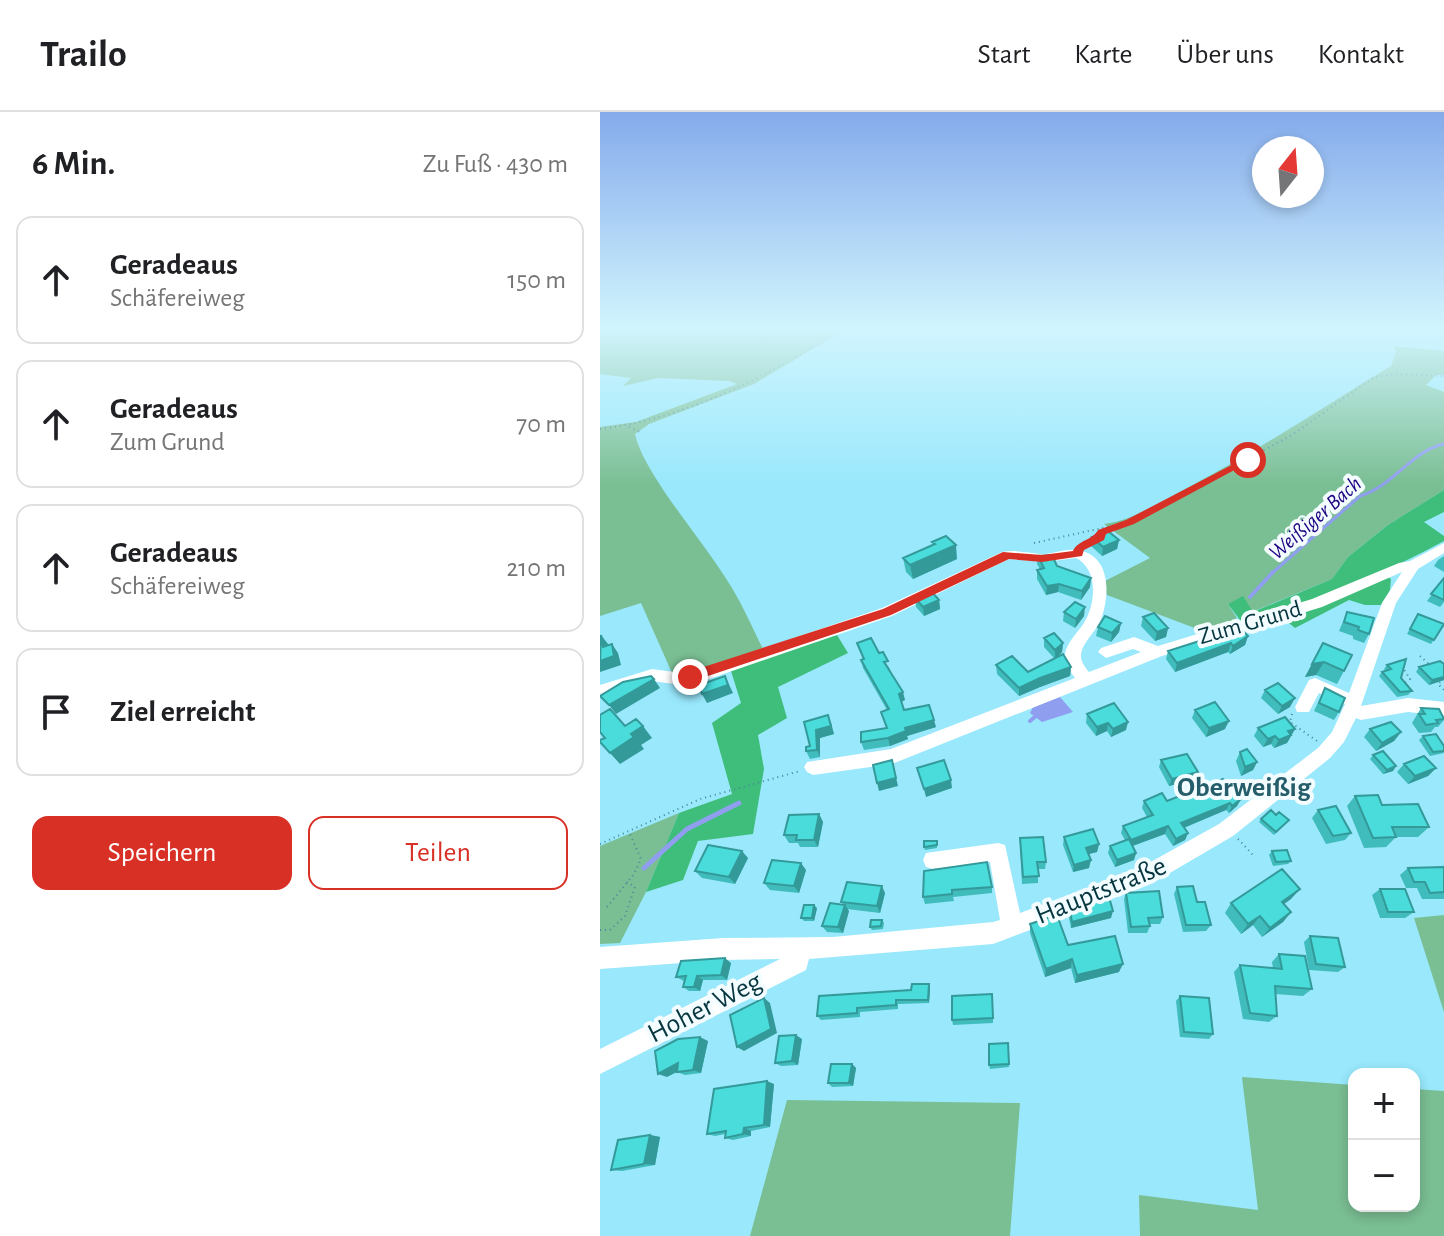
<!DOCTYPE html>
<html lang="de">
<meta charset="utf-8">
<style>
:root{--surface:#fff;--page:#f6f6f6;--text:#202124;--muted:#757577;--line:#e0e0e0;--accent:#d93025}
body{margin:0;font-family:"Alegreya Sans",sans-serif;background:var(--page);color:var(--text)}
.controls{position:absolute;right:24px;bottom:24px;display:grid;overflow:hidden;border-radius:16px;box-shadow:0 4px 12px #0003}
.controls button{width:72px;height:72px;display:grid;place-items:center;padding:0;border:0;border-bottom:2px solid var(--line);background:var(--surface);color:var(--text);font:40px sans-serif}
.compass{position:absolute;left:652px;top:24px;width:72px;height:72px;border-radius:50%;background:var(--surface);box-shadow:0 4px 12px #0003;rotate:17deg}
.stop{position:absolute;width:24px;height:24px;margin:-18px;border:6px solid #d93025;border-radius:50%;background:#fff}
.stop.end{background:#d93025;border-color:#fff;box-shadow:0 2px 8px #0008}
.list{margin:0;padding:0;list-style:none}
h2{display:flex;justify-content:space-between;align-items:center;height:104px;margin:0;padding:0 32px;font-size:34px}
h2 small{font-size:26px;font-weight:400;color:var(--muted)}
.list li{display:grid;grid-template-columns:52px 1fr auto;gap:24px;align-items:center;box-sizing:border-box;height:128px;margin:0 16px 16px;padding:0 16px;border:2px solid var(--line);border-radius:16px}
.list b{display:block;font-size:30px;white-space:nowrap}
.list p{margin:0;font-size:26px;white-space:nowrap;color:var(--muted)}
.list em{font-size:26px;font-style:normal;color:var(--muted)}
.actions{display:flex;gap:16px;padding:24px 32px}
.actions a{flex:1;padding:18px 0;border:2px solid var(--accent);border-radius:16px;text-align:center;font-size:28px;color:var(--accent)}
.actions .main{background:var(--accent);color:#fff}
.icon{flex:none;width:44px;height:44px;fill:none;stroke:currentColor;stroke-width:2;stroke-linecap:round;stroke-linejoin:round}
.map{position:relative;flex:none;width:844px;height:1124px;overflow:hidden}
header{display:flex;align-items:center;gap:48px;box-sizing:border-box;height:112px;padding:0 40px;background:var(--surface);border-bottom:2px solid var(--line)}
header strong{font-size:38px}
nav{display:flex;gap:44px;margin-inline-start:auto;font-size:28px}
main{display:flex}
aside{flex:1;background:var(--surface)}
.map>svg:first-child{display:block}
.green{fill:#7abe93}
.forest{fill:#3ebe7a}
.water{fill:#909ef0}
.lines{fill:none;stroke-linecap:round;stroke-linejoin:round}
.stream-far2{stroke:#909ef0;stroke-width:3}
.stream-far1{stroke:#909ef0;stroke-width:4}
.stream{stroke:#909ef0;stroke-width:5}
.path{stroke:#498796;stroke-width:2;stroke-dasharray:1 4;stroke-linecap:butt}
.minor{fill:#fff;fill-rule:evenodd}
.wall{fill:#40bcbc}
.shaded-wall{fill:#349999}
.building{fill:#4adbdb;stroke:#349999;stroke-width:2}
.route{fill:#d93025}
.labels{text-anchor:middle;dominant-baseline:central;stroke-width:8;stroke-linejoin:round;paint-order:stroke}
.far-water-label{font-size:22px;font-style:italic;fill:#1f0282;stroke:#f3fcff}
.street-label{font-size:24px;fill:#05353f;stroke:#f3fcff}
.quarter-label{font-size:28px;font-weight:bold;fill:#265d6a;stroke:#f3fcff}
.near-street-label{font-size:28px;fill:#05353f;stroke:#f3fcff}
</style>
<header>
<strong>Trailo</strong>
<nav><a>Start</a><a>Karte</a><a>Über uns</a><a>Kontakt</a></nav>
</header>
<main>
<aside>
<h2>6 Min.<small>Zu Fuß · 430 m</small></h2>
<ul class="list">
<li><svg class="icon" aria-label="ahead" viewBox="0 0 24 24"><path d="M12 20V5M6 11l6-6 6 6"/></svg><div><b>Geradeaus</b><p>Schäfereiweg</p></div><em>150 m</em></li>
<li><svg class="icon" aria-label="ahead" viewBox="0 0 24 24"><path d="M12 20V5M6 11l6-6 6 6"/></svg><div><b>Geradeaus</b><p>Zum Grund</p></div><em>70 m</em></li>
<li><svg class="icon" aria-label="ahead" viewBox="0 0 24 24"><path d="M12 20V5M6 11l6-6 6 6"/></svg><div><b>Geradeaus</b><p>Schäfereiweg</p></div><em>210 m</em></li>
<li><svg class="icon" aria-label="arrive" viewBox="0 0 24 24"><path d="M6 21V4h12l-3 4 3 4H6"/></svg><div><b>Ziel erreicht</b></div></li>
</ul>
<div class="actions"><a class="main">Speichern</a><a>Teilen</a></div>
</aside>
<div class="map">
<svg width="844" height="1124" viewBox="0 0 844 1124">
<rect width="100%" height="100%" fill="#99e8fc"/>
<path class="green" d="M0,216H188L235,220L248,216L154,272L49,312L35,322C43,360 102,428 125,465C140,487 151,513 163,537L95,559L72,561L41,491L0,504V315L36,310L137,272L129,269L58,266L23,274L31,266L0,262Z
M793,234L844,239V263H836L826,273L844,280V378L788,413L748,445L732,467L652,500L643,485L628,492L637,506L608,521L507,483L503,470L550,446L504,412C535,408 560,390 587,376C658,339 723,295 791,254L796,239Z
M79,701L46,780L20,831L0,832V734Z
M844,803V900L814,806Z
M642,965L754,973V1094H814V977L844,979V1124H540L539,1083L658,1098Z
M187,988L420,991L410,1124H150Z"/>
<path class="forest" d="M844,378V400L824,410L844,424V429C781,464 711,489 643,512L628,492L643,484L653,500L732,467L748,445L788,413Z
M788,465L791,467L790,478L781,493H765L749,488L695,516L685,508Z
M237,523L248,541L178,575L187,606L158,623L164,657L153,722L98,729L83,768L46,780L79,701L132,682L112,611L141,591L131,559L201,532Z"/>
<path class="water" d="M460,585L473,600L442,610L430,601L433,595Z"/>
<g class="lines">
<path class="stream-far2" d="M671,462L760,384C794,374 811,339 844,332"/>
<path class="stream-far1" d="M650,485L673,460
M430,609L436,604"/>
<path class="stream" d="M44,756L87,717L139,691"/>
<path class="path" d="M29,315L42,321
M0,317C90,306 169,262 246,216
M434,431L530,410L692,323L774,265L797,262L844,264
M820,544L831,554
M802,554L810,567L806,570
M844,567L838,572L844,578
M692,602L690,610L717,629
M638,727L654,744
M0,732L100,687L200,659
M7,795L34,762L41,747L29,720
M0,818H10L25,804L35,775L27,770"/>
<path class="minor" d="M844,431V441L818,457L796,491L761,594L808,586L844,590V604L808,600L761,608L756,606L744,630L730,646L633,724L551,772L393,832L209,847L206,858L0,962V937L180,847L123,848L0,857V835L123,826L233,825L393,810L400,808L390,750L333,757L326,755L323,748L326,741L398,731L405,733L420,801L538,757L619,712L718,636L732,620L745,592L719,581L709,600H697L695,595L709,568L715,566L749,581L782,491L802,460L722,495L562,544L292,652L213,663L207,660L204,655L207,650L291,637L475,566C470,559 464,551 465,542C467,529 479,520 485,509C496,490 498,457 476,446L444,450L409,447L292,504L106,568L74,572L52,569L0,585V573L52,557L74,560L105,556L282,496L402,440C417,437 431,442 445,442C455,441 465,437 476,438C510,441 511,481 501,507C497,518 486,527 482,538C479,547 483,553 489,560L541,540L533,537L506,546L498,540L501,536L534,525L558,534L712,487L799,451L810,449Z"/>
</g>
<path class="wall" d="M492,425L519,428L517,437L502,444L491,434Z
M332,430L357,447L313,467L306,460L303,446L333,433Z
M438,444L457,454L491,466L490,475L481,488L458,480L446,483L437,467V458L440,457L437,452Z
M844,444V460L834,454L838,448Z
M844,466V490L840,495L827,489Z
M315,486L339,488L340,497L324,504L316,495Z
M464,500L484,504L475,516L463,509Z
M747,500L769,522L764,531L753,527V524L739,519Z
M818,502L844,512L831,532L807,522Z
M543,505L568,516L566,525L555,529L541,514Z
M521,511L519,520L511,530L496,524L498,515Z
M648,524L645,533L630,542L628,540L575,560L566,547L568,539Z
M444,526L463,531L462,540L457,545L471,555L470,564L440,575L419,584L397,562L396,553L428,560L454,546L444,535Z
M257,531L279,541L290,557H289L305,588L301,589L304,598L336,615L307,624L308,627L290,634L264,638L261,630L286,616L287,598L263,556L261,548L263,547Z
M723,531L744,559L737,572L716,563L705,565Z
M844,552V568L829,573L816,560L819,555Z
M787,553L801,566L812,579L808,583L797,585L779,564L782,560L786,559L784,557Z
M725,576L739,600L734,608L714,599Z
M665,578L690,595L678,602L661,586Z
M821,596L844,605V608L838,615H835L831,620L819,621L812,611Z
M595,598L625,617L606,625L592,606Z
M487,602L526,618L511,625L507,619L496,624L486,611Z
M231,610L234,622L220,626V645L210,647L206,639Z
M658,616L695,617L687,631L674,636L671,632L663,635L654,624Z
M770,617L801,620L794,629L776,639L764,625Z
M823,624L844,634V641L830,644L819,628Z
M640,640L657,650L653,658L641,664L636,649Z
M773,643L796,654L793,659L783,662L770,647Z
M561,648L595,667L569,674L559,655Z
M804,652L836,656L828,664L808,672L797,660Z
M755,684L782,693L829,715L818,725H796L786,735L764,736L747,694Z
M641,687L637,694L629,701L626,698L584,716L588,721L585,728L573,734L565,722L533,734L536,741L534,748L515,755L508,741L510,734L525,728L521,721L523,714L547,705L542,696L544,689Z
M718,698L751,721L745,728L726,732L712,706Z
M219,702L223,710L218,735H200L198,731H189L184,723Z
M676,703L689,708L674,723L659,710L661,707Z
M464,725L499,732L497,740L488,742L489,756L473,760L463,733Z
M337,732V736L325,738L324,735Z
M420,733L446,750L445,757H438V771L422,772Z
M672,739L691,749L688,752L673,754L669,743Z
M148,746L135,772L102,766L95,759Z
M844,753V787H822L817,776H806L800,763L808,756L843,755Z
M206,758L199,781L170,778L164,771Z
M324,759L392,775V781L353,785L354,789L325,792L323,785Z
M577,775L597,790L611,813L606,819L583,820L574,782Z
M780,777L814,800L805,806H780L772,783Z
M285,781L280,801L247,797L249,799L243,821L227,820L222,814L243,792L241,790Z
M526,781L563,805L560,812H549L550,814L547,821H528L524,787Z
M691,787L684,792L691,800L683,810L662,825L653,813L641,822L625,801L631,791Z
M217,796L214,809H204L201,806Z
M470,800L511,806L471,816L469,806Z
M282,808L284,811L283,817L272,818L270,815Z
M430,812L468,833L519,860L475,871L471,856L445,865L430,821Z
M710,824L745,855L738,860L709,858L704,830Z
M679,842L712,877L703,884L675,882L677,904L669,910L643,907L634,860L640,853L673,856L672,850Z
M131,851L127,868H103L100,879H89L83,875L84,869L76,865Z
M330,876L329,891L298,892V897L260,900V905L221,908L217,904L311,878Z
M580,884L613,922L609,927L580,925L576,889Z
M393,887V911L353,913L352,908Z
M202,927L198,953L181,954L175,951Z
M108,929L101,961L85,963L77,960L67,965Z
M408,931L409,955L390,957L389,953Z
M252,952L256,956L253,974L232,975L228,971Z
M174,972L170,1015L151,1019V1024L133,1028L125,1026V1022L115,1024L107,1022Z
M50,1023L60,1025L55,1053L22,1059L11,1058Z"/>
<path class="shaded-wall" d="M519,428L517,437L502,444L503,435Z
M356,433L357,447L313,467L310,453Z
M491,466L490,475L481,488L482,479Z
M459,472L458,480L446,483L447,474Z
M339,488L340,497L324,504L323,495Z
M485,495L484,504L475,516L476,507Z
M521,511L519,520L511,530L512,521Z
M568,516L566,525L555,529L557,520Z
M1,523L8,532L10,544L3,535Z
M648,524L645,533L630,542L633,534Z
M463,531L462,540L455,547V538Z
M631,531L628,540L575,560L577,551Z
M12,532L18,541L21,553L0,560V549Z
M724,550L716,563L705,565L712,552Z
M471,555L470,564L440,575L419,584V576L440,566Z
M125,564L133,581L107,591L102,582Z
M844,565V568L829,573L832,568Z
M54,567L60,576L16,602L9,593Z
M303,580L305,588L301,590L299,582Z
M695,586L690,595L678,602L682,594Z
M228,603L234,622L220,626V645L217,638L216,618Z
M334,608L336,615L307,624L308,627L290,634L288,626L305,616Z
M629,609L625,617L606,625L609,616Z
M528,610L526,618L511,625L513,617Z
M508,611L507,619L496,624L497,615Z
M43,614L52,626L41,633L44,637L20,652L10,641L31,622Z
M695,617L687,631L674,636L679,628L688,619Z
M801,620L794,629L776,639L782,631Z
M675,624L671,632L663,635L668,627Z
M292,648L298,674L279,679L277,671Z
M657,650L653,658L641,664L645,655Z
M796,654L793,659L783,662L787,658Z
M836,656L828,664L808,672L815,664Z
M598,660L595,667L569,674L572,667Z
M351,668L352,676L326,685L324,677Z
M641,687L637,694L629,701L632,694Z
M630,691L626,698L578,718L581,711Z
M219,702L223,710L218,735L214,728Z
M568,714L565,722L529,735L531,728Z
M588,721L585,728L573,734L576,727Z
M499,732L497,740L485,743L486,736Z
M142,739L148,746L135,772L129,765Z
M536,741L534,748L515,755L517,748Z
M491,748L489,756L473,760L474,753Z
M201,751L206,758L199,781L194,774Z
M282,774L285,781L280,801L277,794Z
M700,777L691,787L674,799L682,790Z
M214,793L217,796L214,809L212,806Z
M245,793L249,799L243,821L238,815Z
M513,799L511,806L471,816L472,810Z
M691,800L683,810L662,825L670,816Z
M660,804L653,813L641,822L648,812Z
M125,846L131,851L127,868L121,863Z
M472,847L471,856L445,865L446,857Z
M523,852L519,860L475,871L477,863Z
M97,864L103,868L100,879L94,875Z
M329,872L330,876L329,891L328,888Z
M164,886L170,891L177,921L144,939L137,935Z
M196,923L202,927L198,953L192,949Z
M100,925L108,929L101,961L93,958Z
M78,951L87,954L67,965L58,962Z
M252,952L256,956L253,974L249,971Z
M167,969L174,972L170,1015L164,1013Z
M144,1016L151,1019V1024L143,1022Z
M50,1023L60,1025L55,1053L44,1052Z"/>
<path class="building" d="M508,419L519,428L503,435L492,425Z
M346,424L356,433L310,453L303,446L335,432L332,430Z
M452,443L457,454L491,466L482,479L459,472L447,474L437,458L444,456L438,444Z
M844,466V488L831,482Z
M331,479L339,488L323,495L315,486Z
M475,490L485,495L476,507L464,500Z
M747,500L774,506L769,522L758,518L759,515L744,510Z
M554,501L568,516L557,520L543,505Z
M818,502L844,512L834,528L810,517Z
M505,504L521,511L512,521L498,515Z
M640,516L648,524L633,534L631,531L577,551L568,539Z
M454,521L463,531L455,538L444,526Z
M1,523L3,535L12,532L14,544L0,549Z
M271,526L279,541L283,540L288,549L284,550L303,580L299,582L304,598L329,593L334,608L305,616L306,619L288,626L261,630V620L287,616L281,600L289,597L261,548L264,547L257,531Z
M723,531L752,543L744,559L724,550L712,552Z
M463,542L471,555L440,566L419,576L396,553L412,544L428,560Z
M806,547L801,566L812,579L800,580L782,560L791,557L787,553Z
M840,549L844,552V565L832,568L819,555Z
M51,564L54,567L9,593L0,584L23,570Z
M125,564L128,573L102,582L99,573Z
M678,571L695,586L682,594L665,578Z
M725,576L745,586L739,600L719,591Z
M615,590L629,609L609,616L595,598Z
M514,591L528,610L513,617L508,611L497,615L487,602Z
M821,596L839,597L844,607L836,608L838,611L826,613L819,602H825Z
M10,597L25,614L36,607L43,614L31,622L34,625L10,641L0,630V628L5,626L0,620V603Z
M228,603L231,614L216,618L217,638L206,639V635L210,634L204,610Z
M685,605L695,617L688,619L691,623L679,628L675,624L668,627L658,616Z
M791,610L801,620L782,631L770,617Z
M836,622L844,634V639L833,640L823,624Z
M647,637L657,650L645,655L640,640Z
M783,639L796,654L787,658L773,643Z
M587,642L598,660L572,667L561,648Z
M824,644L836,656L815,664L804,652Z
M292,648L296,666L277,671L273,653Z
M344,648L351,668L324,677L317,656Z
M623,667L641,687L632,694L630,691L581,711L588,721L576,727L568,714L531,728L523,714L553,703L544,689L562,681L567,689Z
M778,683L782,693L818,692L829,715H792L796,725L773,726L755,684Z
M736,694L751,721L733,724L718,698Z
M671,698L676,703L679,700L689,708L676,720L661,707Z
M219,702L214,728H196L197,723H184L189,703Z
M493,717L499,732L486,736L491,748L474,753L464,725Z
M443,725L446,750H437L439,764L423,765L420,726Z
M529,727L536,741L517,748L510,734Z
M324,729H337V733L324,735Z
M108,733L142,739L129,765L95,759Z
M687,738L691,749L676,750L672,739Z
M172,748L201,751L194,774L164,771Z
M387,750L392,775L352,778V782L323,785L324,759Z
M844,755V780L830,781L825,770H814L808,756Z
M682,757L700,777L682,790L691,800L670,816L660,804L648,812L631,791Z
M247,770L282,774L277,794L241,790Z
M593,774L597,790H605L611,813H586L577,775Z
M780,777H805L814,800H788Z
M559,779L563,805L548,806L550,814L531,815L526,781Z
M509,785L513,799L472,810L470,800Z
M230,791L245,793L238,815L222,814Z
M204,793H214L212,806H201Z
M457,803L468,833L515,824L523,852L477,863L472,847L446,857L430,812Z
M271,808H282L281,814L270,815Z
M710,824L738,826L745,855L716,852Z
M679,842L705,844L712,877L675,874L677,904L650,901L640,853L682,857Z
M125,846L121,863L97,864L94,875H83L86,864L76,865L81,849Z
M312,872H329L328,888H296V893L257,896V901L217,904L219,884L311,878Z
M392,882L393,906L352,908V884Z
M580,884L609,886L613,922L584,920Z
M164,886L171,917L137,935L130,903Z
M196,923L192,949L175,951L179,924Z
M100,925L93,958L77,960L78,951L58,962L55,939L78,927Z
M408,931L409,952L389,953V932Z
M231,952H252L249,971H228Z
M167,969L164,1013L144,1016L143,1022L125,1026L126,1019L107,1022L114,977Z
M50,1023L44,1052L11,1058L18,1028Z"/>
<linearGradient id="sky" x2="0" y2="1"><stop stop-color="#85abeb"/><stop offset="0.58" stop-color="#d1f5fe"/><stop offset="1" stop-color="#d1f5fe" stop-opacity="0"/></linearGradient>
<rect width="844" height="373" fill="url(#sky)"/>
<path class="route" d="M645,346L653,348L534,412L506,422L504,428L484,438L482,444L442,450L409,447L291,503L90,570L83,565L85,561L283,497L403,440L442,443L473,439C478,428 493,428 498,418L526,408Z"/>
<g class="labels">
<g class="far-water-label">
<text transform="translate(715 406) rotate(-41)">Weißiger Bach</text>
</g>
<g class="street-label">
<text transform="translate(650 511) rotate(-16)">Zum Grund</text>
</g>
<g class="quarter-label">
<text x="644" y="676">Oberweißig</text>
</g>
<g class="near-street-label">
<text transform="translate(501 779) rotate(-22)">Hauptstraße</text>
<text transform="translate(105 896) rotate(-27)">Hoher Weg</text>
</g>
</g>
</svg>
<div class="controls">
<button>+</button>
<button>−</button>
</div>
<svg class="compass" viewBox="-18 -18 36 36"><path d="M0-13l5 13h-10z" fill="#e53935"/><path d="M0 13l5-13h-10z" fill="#757577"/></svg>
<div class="stop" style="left:648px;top:348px"></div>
<div class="stop end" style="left:90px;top:565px"></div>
</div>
</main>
